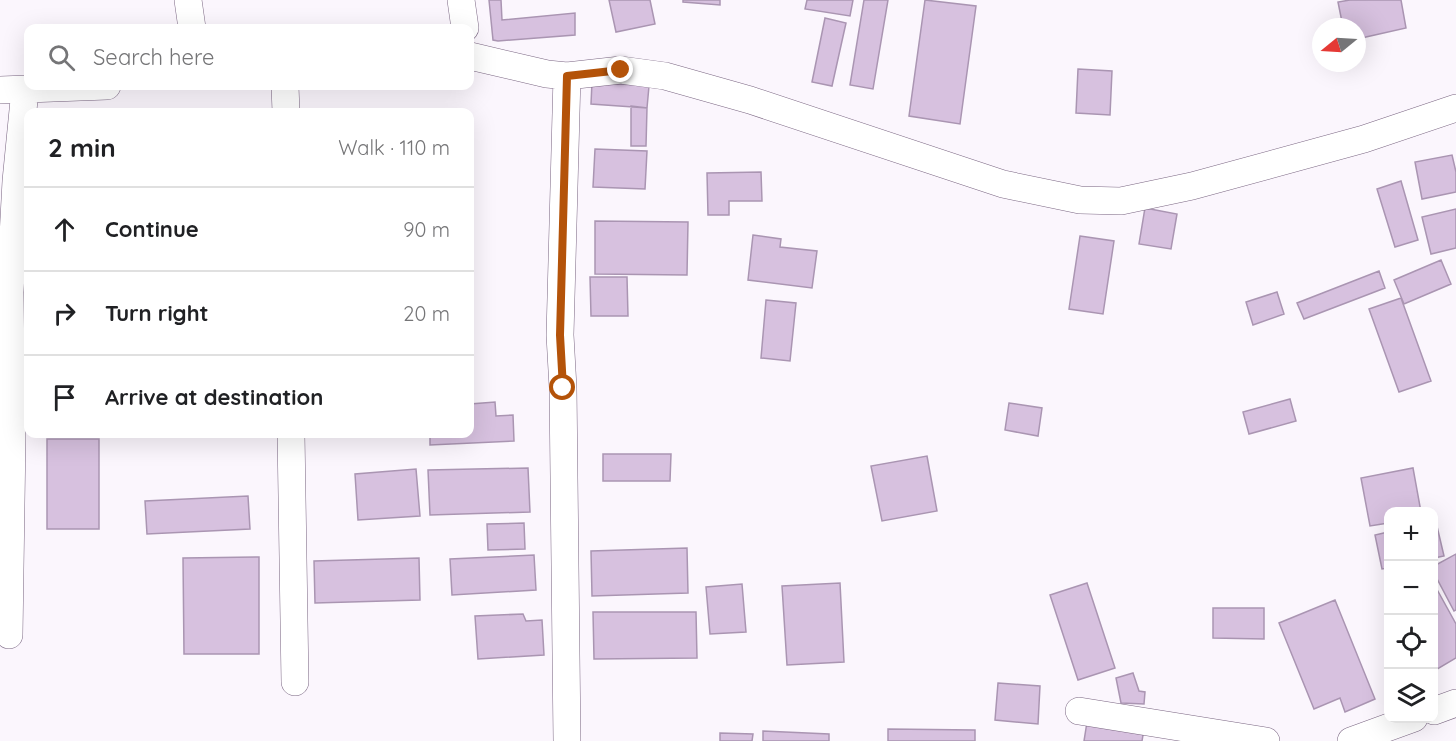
<!DOCTYPE html>
<meta charset="utf-8">
<style>
:root{--surface:#fff;--page:#f6f6f6;--text:#202124;--muted:#757577;--line:#e0e0e0}
body{margin:0;font-family:Quicksand,sans-serif;background:var(--page);color:var(--text)}
.controls{position:absolute;right:18px;bottom:18px;display:grid;overflow:hidden;border-radius:12px;box-shadow:0 6px 24px #0002}
.controls button{width:54px;height:54px;display:grid;place-items:center;padding:0;border:0;border-bottom:2px solid var(--line);background:var(--surface);color:var(--text);font:30px sans-serif}
.compass{position:absolute;left:1312px;top:18px;width:54px;height:54px;border-radius:50%;background:var(--surface);box-shadow:0 6px 24px #0002;rotate:252deg}
.stop{position:absolute;width:18px;height:18px;margin:-14px;border:4px solid #b45309;border-radius:50%;background:#fff}
.stop.end{background:#b45309;border-color:#fff;box-shadow:0 2px 6px #0008}
.list{margin:0;padding:0;list-style:none}
h2{display:flex;justify-content:space-between;align-items:center;height:78px;margin:0;padding:0 24px;font-size:26px}
h2 small{font-size:20px;font-weight:400;color:var(--muted)}
.list li{display:grid;grid-template-columns:39px 1fr auto;gap:18px;align-items:center;box-sizing:border-box;height:84px;padding:0 24px;border-top:2px solid var(--line)}
.list b{display:block;font-size:22px;white-space:nowrap}
.list em{font-size:20px;font-style:normal;color:var(--muted)}
.icon{flex:none;width:33px;height:33px;fill:none;stroke:currentColor;stroke-width:2;stroke-linecap:round;stroke-linejoin:round}
.map{position:relative;flex:none;width:1456px;height:741px;overflow:hidden}
.search{position:absolute;background:var(--surface);box-shadow:0 6px 24px #0002;left:24px;top:24px;width:450px;height:66px;display:flex;align-items:center;gap:15px;box-sizing:border-box;padding:0 21px;border-radius:12px;color:var(--muted);font-size:22px}
.panel{position:absolute;background:var(--surface);box-shadow:0 6px 24px #0002;left:24px;top:108px;width:450px;height:330px;border-radius:12px}
.map>svg:first-child{display:block}
.building{fill:#d7c1df;stroke:#aa95b2;stroke-width:1.5}
.lines{fill:none;stroke-linecap:round;stroke-linejoin:round}
.minor-casing{stroke:#7b6783;stroke-width:28}
.minor{stroke:#fff;stroke-width:27}
.route{stroke:#b45309;stroke-width:8}
</style>
<div class="map">
<svg width="1456" height="741" viewBox="0 0 1456 741">
<rect width="100%" height="100%" fill="#fbf6fd"/>
<path class="building" d="M489,0H501L502,20L575,13V35L498,41L493,40Z
M609,0H650L655,24L616,32Z
M683,0H720V5L683,2Z
M807,0H853L850,16L805,9Z
M864,0H888L873,89L850,85Z
M925,0L976,6L960,124L909,116Z
M1350,0H1401L1406,28L1357,39V27H1343L1338,2Z
M825,18L846,23L832,86L812,82Z
M1078,69L1112,71L1110,115L1076,113Z
M592,82L649,86L647,108L591,104Z
M631,106L647,108L646,146H631Z
M595,149L647,151L645,189L593,187Z
M1452,155L1456,172V192L1422,199L1415,162Z
M761,172L762,201H729V215H708L707,173Z
M1401,181L1418,240L1395,247L1377,189Z
M1145,208L1177,214L1171,249L1139,244Z
M1456,209V248L1431,254L1422,217Z
M595,221L688,222L687,275L595,274Z
M753,235L781,239L780,247L817,251L812,288L748,280Z
M1080,236L1114,241L1103,314L1069,309Z
M1441,260L1451,284L1404,304L1394,280Z
M1379,271L1385,288L1304,319L1297,303Z
M590,277H627L628,316H591Z
M1277,292L1284,314L1253,325L1246,302Z
M1401,298L1431,381L1399,392L1369,309Z
M766,300L796,303L790,361L761,358Z
M1290,399L1296,421L1249,434L1243,412Z
M495,402L496,416L513,415L514,441L430,445V434H470V404Z
M1009,403L1042,408L1038,436L1005,430Z
M47,439H99V529H47Z
M603,454H671L670,481H603Z
M927,456L937,511L882,521L871,466Z
M528,468L530,512L430,515L428,470Z
M1413,468L1421,512H1388V523L1370,526L1361,478Z
M416,469L420,516L358,520L355,474Z
M248,496L250,529L147,534L145,501Z
M1434,522H1436L1444,556L1434,558Z
M524,523L525,549L488,550L487,524Z
M1388,532V568L1382,569L1375,535Z
M687,548L688,593L592,596L591,551Z
M1456,554V610L1454,611L1434,573V566Z
M534,555L536,590L452,595L450,559Z
M259,557V654H184L183,558Z
M419,558L420,600L315,603L314,561Z
M840,583L844,662L787,665L782,586Z
M1087,583L1115,668L1078,680L1050,595Z
M742,584L746,632L710,634L706,587Z
M1434,584L1456,624V658L1434,671Z
M1335,600L1375,699L1345,712L1340,698L1314,709L1279,623Z
M1213,608H1264V639L1213,638Z
M593,612H696L697,658L594,659Z
M523,614L526,621L542,620L544,655L478,659L475,616Z
M1133,673L1139,691L1145,692L1144,704L1121,703L1116,678Z
M998,683L1040,686L1038,724L995,720Z
M1087,722L1144,729L1142,741H1084Z
M888,729L975,730V741H888Z
M763,731L829,734V741H763Z
M720,733L753,734L752,741H720Z"/>
<g class="lines">
<defs>
<path id="minor" d="M188,0L192,28
M461,0L465,28
M470,56L547,74L567,76L621,70L665,76L750,100L1003,184L1080,200L1121,201L1192,186L1364,139L1456,108
M567,76L560,335L563,388L567,741
M285,86L286,112
M0,90L107,86
M291,434L295,682
M9,635L12,438L10,292L16,181L25,90
M1079,711L1266,741
M1434,711L1456,703
M1351,741L1414,718"/>
</defs>
<use href="#minor" class="minor-casing"/>
<use href="#minor" class="minor"/>
</g>
<g class="lines">
<path class="route" d="M563,388L560,335L567,76L621,70"/>
</g>
</svg>
<div class="controls">
<button>+</button>
<button>−</button>
<button><svg class="icon" aria-label="locate" viewBox="0 0 24 24"><circle cx="12" cy="12" r="6"/><path d="M12 2v4M12 18v4M2 12h4M18 12h4"/></svg></button>
<button><svg class="icon" aria-label="layers" viewBox="0 0 24 24"><path d="M12 4l9 5-9 5-9-5zM3 14l9 5 9-5"/></svg></button>
</div>
<svg class="compass" viewBox="-18 -18 36 36"><path d="M0-13l5 13h-10z" fill="#e53935"/><path d="M0 13l5-13h-10z" fill="#757577"/></svg>
<div class="stop" style="left:563px;top:388px"></div>
<div class="stop end" style="left:621px;top:70px"></div>
<div class="search"><svg class="icon" aria-label="search" viewBox="0 0 24 24"><circle cx="10" cy="10" r="6"/><path d="M15 15l6 6"/></svg>Search here</div>
<section class="panel">
<h2>2 min<small>Walk · 110 m</small></h2>
<ul class="list">
<li><svg class="icon" aria-label="ahead" viewBox="0 0 24 24"><path d="M12 20V5M6 11l6-6 6 6"/></svg><div><b>Continue</b></div><em>90 m</em></li>
<li><svg class="icon" aria-label="right" viewBox="0 0 24 24"><path d="M7 20v-9h11M14 6l5 5-5 5"/></svg><div><b>Turn right</b></div><em>20 m</em></li>
<li><svg class="icon" aria-label="arrive" viewBox="0 0 24 24"><path d="M6 21V4h12l-3 4 3 4H6"/></svg><div><b>Arrive at destination</b></div></li>
</ul>
</section>
</div>
